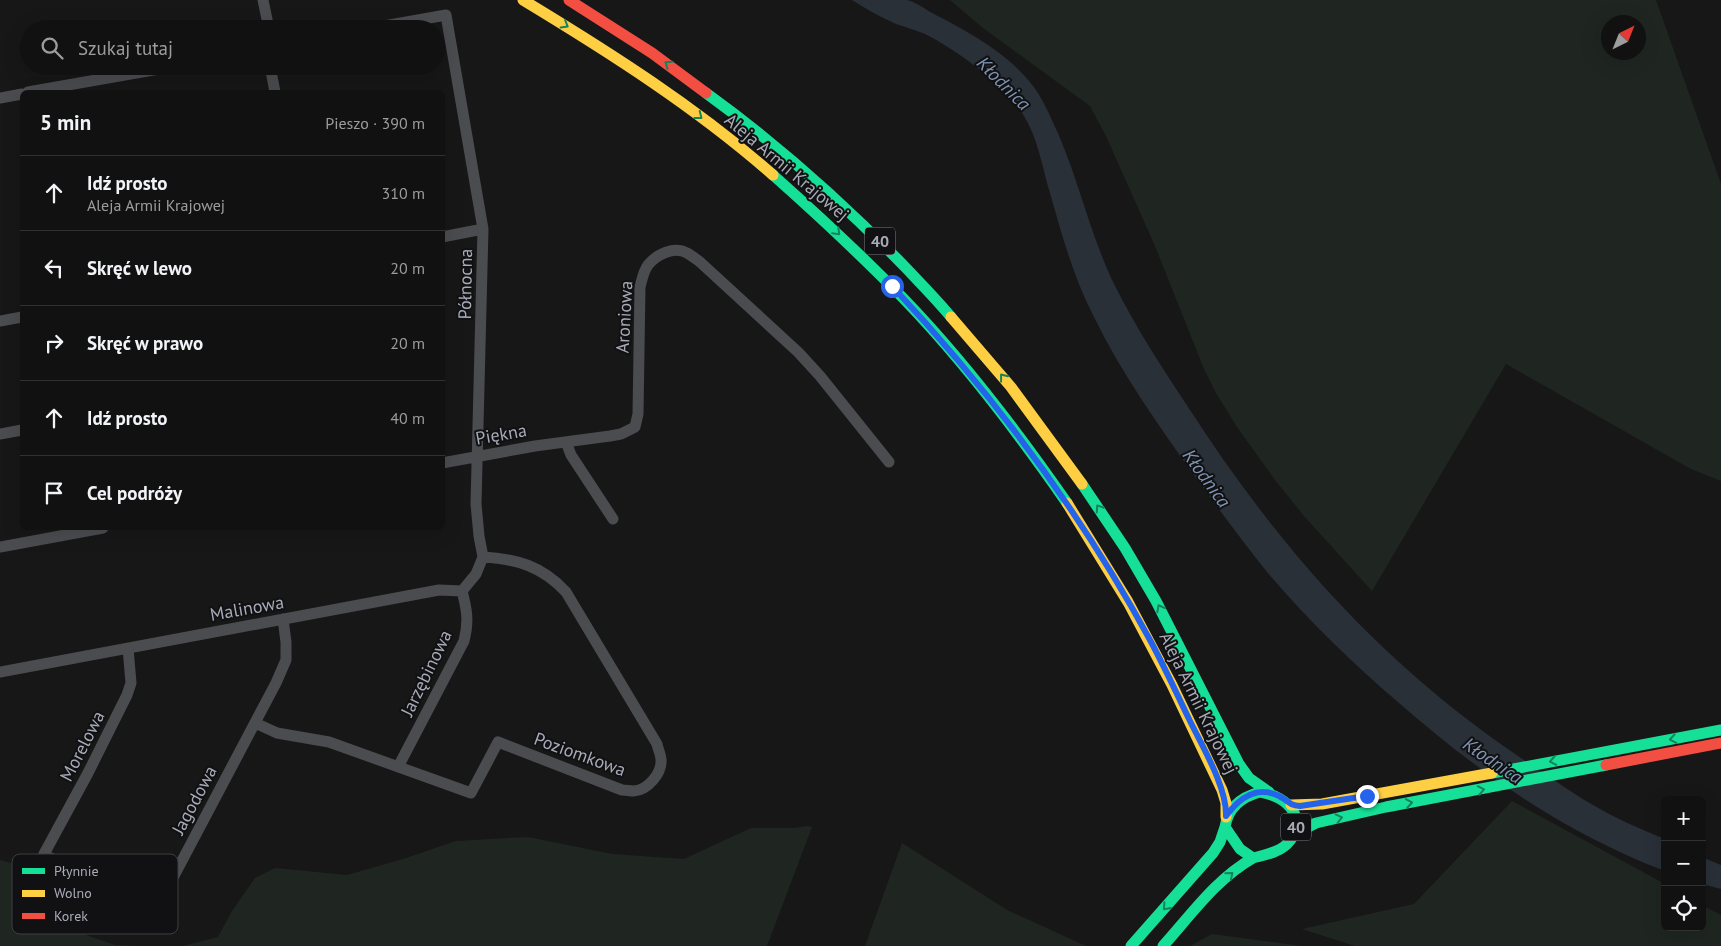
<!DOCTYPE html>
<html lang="pl">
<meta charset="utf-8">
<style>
:root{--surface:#111;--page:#1e1f1f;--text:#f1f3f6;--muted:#9c9d9f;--line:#303131}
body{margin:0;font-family:"PT Sans",sans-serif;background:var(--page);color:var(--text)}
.controls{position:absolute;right:15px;bottom:15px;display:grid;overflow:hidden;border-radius:8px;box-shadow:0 5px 20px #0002}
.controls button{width:45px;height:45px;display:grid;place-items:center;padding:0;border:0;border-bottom:1px solid var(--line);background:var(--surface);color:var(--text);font:25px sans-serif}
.compass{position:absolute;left:1601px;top:15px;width:45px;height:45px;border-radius:50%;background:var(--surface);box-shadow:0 5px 20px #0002;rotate:43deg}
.stop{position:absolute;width:15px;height:15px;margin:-11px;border:4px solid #2563eb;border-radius:50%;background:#fff}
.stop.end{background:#2563eb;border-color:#fff;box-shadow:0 1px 5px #0008}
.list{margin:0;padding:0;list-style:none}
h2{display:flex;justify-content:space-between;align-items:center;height:65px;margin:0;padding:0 20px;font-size:21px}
h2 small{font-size:16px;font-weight:400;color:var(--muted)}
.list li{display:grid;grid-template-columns:32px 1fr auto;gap:15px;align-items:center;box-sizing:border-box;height:75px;padding:0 20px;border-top:1px solid var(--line)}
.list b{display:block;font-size:19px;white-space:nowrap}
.list p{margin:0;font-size:16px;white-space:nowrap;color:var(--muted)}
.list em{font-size:16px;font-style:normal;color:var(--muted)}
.icon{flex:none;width:28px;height:28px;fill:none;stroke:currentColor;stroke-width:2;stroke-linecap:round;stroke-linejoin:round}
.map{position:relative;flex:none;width:1721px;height:946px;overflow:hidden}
.search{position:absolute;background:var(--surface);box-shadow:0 5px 20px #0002;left:20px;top:20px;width:425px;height:55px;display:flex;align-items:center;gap:12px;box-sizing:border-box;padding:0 18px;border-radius:28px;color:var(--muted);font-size:19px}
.panel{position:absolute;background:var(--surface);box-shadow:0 5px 20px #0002;left:20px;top:90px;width:425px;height:440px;border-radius:8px}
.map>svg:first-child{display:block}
.green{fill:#1f2621;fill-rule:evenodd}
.water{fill:#2a3038}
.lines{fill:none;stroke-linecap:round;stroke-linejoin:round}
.street{stroke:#4b4c50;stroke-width:11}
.fast{stroke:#16e098;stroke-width:11}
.slow{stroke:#ffcf43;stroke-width:11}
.jam{stroke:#f24e42;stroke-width:11}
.oneway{stroke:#14835c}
.route{stroke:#2563eb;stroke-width:6}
.labels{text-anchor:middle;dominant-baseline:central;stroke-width:4;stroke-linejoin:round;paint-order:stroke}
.shield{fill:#111113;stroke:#7b7d86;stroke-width:1}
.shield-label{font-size:16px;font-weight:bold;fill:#a8abb7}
.street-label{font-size:18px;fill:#a8abb7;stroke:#111113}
.water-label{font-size:19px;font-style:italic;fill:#7f94b2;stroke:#111113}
.key{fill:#111113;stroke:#3e3f44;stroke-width:1}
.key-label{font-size:14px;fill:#a8abb7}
</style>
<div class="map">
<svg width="1721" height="946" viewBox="0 0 1721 946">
<rect width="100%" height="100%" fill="#171717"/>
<path class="green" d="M950,0H1656L1721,184V481L1691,469L1506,364L1372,591L1304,516L1275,480L1237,427L1216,393L1204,369L1155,246L1106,136L1090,106L983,28ZM1638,22V52H1608V22Z
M1512,801L1665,884V927H1702V905L1721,915V946H1355L1302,929L1414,904Z
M808,826L812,827L767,946H166H183L218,937L232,911L255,878L275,868L347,875L403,859L456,841L528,837L612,854L684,859L751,828H793Z
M902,843L1007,910L1086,946H865Z
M0,860L33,869L86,935L115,945L138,946H0Z
M1212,934L1302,946H1190Z"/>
<path class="water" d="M852,0C867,0 894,0 907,0C916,2 926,10 934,14C970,33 1008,53 1033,86C1040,95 1046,107 1051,118C1077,171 1088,230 1114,284C1136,328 1163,369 1190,410C1284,555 1390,673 1536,768C1555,780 1573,794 1593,805C1615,818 1640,829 1665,839V871C1565,833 1479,773 1399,703C1352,663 1307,619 1267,572C1242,541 1219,509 1196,478C1159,426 1121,373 1093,315C1073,276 1062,235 1050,193C1041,163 1037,131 1017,106C997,80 955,49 925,34C916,30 905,27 896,24C880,17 866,9 852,0Z
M1702,857L1721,865V889L1702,884Z"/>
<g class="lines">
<path class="street" d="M263,0L269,29
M367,29L446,15L483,229L476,504L479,536L483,557
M270,66L275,92
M28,92L176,66
M0,98L22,94
M442,237L483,229
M0,321L22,317
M0,434L22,430
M566,442L571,455L613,519
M442,463L535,446L610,436L621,434L635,427L638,414L640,287C642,280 643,272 648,265C657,254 674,246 687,253C691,255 696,259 700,262L798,352L820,376L889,462
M0,547L103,528
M128,648L131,683L127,695L88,773L44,854C78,875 114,896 153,908L166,891L276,683L286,660V642L283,619
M0,672L439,590L462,591L476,574L483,557
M255,723L277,733L329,742L471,793L498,742L622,790C626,790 630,791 634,791C648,790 662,773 661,760C661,755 658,749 657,744L566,592C542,566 517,559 483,557
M398,767L464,641C469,621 467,610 462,591"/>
<path class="fast" d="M706,93C778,145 845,205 907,269C922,285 937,300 951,317
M773,175C818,215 861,255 903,298C964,361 1017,431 1067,503
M1082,484L1125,548L1156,601L1239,764L1249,778L1269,792
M1492,773L1721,730
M1260,792C1288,796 1311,821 1286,845C1277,853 1264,855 1253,858L1240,849L1225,827C1228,808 1241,797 1260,792Z
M1294,834L1316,823L1386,807L1606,765
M1131,946L1213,853L1220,842L1225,827
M1163,946C1191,915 1216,879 1253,858"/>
<path class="slow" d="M523,0C609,52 697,108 773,175
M951,317L1011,387L1082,484
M1067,503L1128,602L1172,685L1222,790L1226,803V817
M1291,805L1322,804L1492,773"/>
<path class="jam" d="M569,0L652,53L706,93
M1606,765L1721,743"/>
</g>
<defs><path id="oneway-chevron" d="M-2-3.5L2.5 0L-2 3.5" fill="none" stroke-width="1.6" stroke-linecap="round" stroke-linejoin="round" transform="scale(1.25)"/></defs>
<g class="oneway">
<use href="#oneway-chevron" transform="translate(565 25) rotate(31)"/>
<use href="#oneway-chevron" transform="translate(668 64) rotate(-145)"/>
<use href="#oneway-chevron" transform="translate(699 116) rotate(38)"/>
<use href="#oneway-chevron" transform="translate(837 232) rotate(45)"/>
<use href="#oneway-chevron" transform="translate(1003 377) rotate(-128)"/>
<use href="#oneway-chevron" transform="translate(1099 508) rotate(-123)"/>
<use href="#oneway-chevron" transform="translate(1160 608) rotate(-118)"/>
<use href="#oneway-chevron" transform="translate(1673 739) rotate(170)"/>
<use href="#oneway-chevron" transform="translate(1553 761) rotate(169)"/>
<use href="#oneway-chevron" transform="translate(1481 790) rotate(-11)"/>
<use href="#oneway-chevron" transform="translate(1409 803) rotate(-10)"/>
<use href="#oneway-chevron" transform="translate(1339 818) rotate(-13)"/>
<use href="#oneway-chevron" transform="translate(1230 875) rotate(-40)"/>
<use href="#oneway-chevron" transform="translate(1166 907) rotate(132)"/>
</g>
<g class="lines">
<path class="route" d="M892,286C992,393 1080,511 1150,640C1164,666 1176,692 1189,719C1202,746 1227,787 1226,816C1239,798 1257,785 1279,796C1289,801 1288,805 1300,806L1367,796"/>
</g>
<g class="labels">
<g class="shield">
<rect x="865" y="227.5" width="30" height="27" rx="4"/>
<rect x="1281" y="813.5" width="30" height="27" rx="4"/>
</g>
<g class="shield-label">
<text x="880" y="241">40</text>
<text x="1296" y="827">40</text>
</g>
<g class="street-label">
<text transform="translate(787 167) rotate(40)">Aleja Armii Krajowej</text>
<text transform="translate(465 284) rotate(-89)">Północna</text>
<text transform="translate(624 317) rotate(-87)">Aroniowa</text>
<text transform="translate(501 434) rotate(-10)">Piękna</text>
<text transform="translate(247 608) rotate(-10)">Malinowa</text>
<text transform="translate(426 673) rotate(-64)">Jarzębinowa</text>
<text transform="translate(1199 703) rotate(64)">Aleja Armii Krajowej</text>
<text transform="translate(82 746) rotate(-63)">Morelowa</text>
<text transform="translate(580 754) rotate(20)">Poziomkowa</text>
<text transform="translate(194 800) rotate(-62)">Jagodowa</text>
</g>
<g class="water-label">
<text transform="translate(1004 83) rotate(45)">Kłodnica</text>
<text transform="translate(1207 478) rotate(54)">Kłodnica</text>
<text transform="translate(1493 760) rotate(34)">Kłodnica</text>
</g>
</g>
<rect x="12" y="854" width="166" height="80" rx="8" class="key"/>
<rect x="22" y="868" width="23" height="6" fill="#16e098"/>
<rect x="22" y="890" width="23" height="7" fill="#ffcf43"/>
<rect x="22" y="913" width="23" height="6" fill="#f24e42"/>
<g class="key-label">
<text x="54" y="876">Płynnie</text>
<text x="54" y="898">Wolno</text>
<text x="54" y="921">Korek</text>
</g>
</svg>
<div class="controls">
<button>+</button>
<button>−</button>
<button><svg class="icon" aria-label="locate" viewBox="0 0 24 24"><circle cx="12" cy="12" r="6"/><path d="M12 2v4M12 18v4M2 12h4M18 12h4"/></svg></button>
</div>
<svg class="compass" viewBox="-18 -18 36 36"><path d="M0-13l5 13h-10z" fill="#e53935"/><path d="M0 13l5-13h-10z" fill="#9c9d9f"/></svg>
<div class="stop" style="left:892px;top:286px"></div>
<div class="stop end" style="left:1367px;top:796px"></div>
<div class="search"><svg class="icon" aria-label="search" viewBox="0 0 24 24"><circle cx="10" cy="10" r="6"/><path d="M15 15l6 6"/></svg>Szukaj tutaj</div>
<section class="panel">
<h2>5 min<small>Pieszo · 390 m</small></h2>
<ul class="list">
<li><svg class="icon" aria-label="ahead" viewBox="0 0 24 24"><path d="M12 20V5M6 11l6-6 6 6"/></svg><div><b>Idź prosto</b><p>Aleja Armii Krajowej</p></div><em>310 m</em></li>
<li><svg class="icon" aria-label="left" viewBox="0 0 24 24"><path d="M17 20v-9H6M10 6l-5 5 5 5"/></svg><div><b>Skręć w lewo</b></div><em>20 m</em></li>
<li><svg class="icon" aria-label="right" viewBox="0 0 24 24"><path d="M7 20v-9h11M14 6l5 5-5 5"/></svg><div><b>Skręć w prawo</b></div><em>20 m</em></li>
<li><svg class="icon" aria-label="ahead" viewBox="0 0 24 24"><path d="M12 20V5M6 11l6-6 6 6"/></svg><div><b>Idź prosto</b></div><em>40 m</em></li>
<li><svg class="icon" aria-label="arrive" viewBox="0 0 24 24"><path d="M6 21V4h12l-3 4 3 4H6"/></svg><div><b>Cel podróży</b></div></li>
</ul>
</section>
</div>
